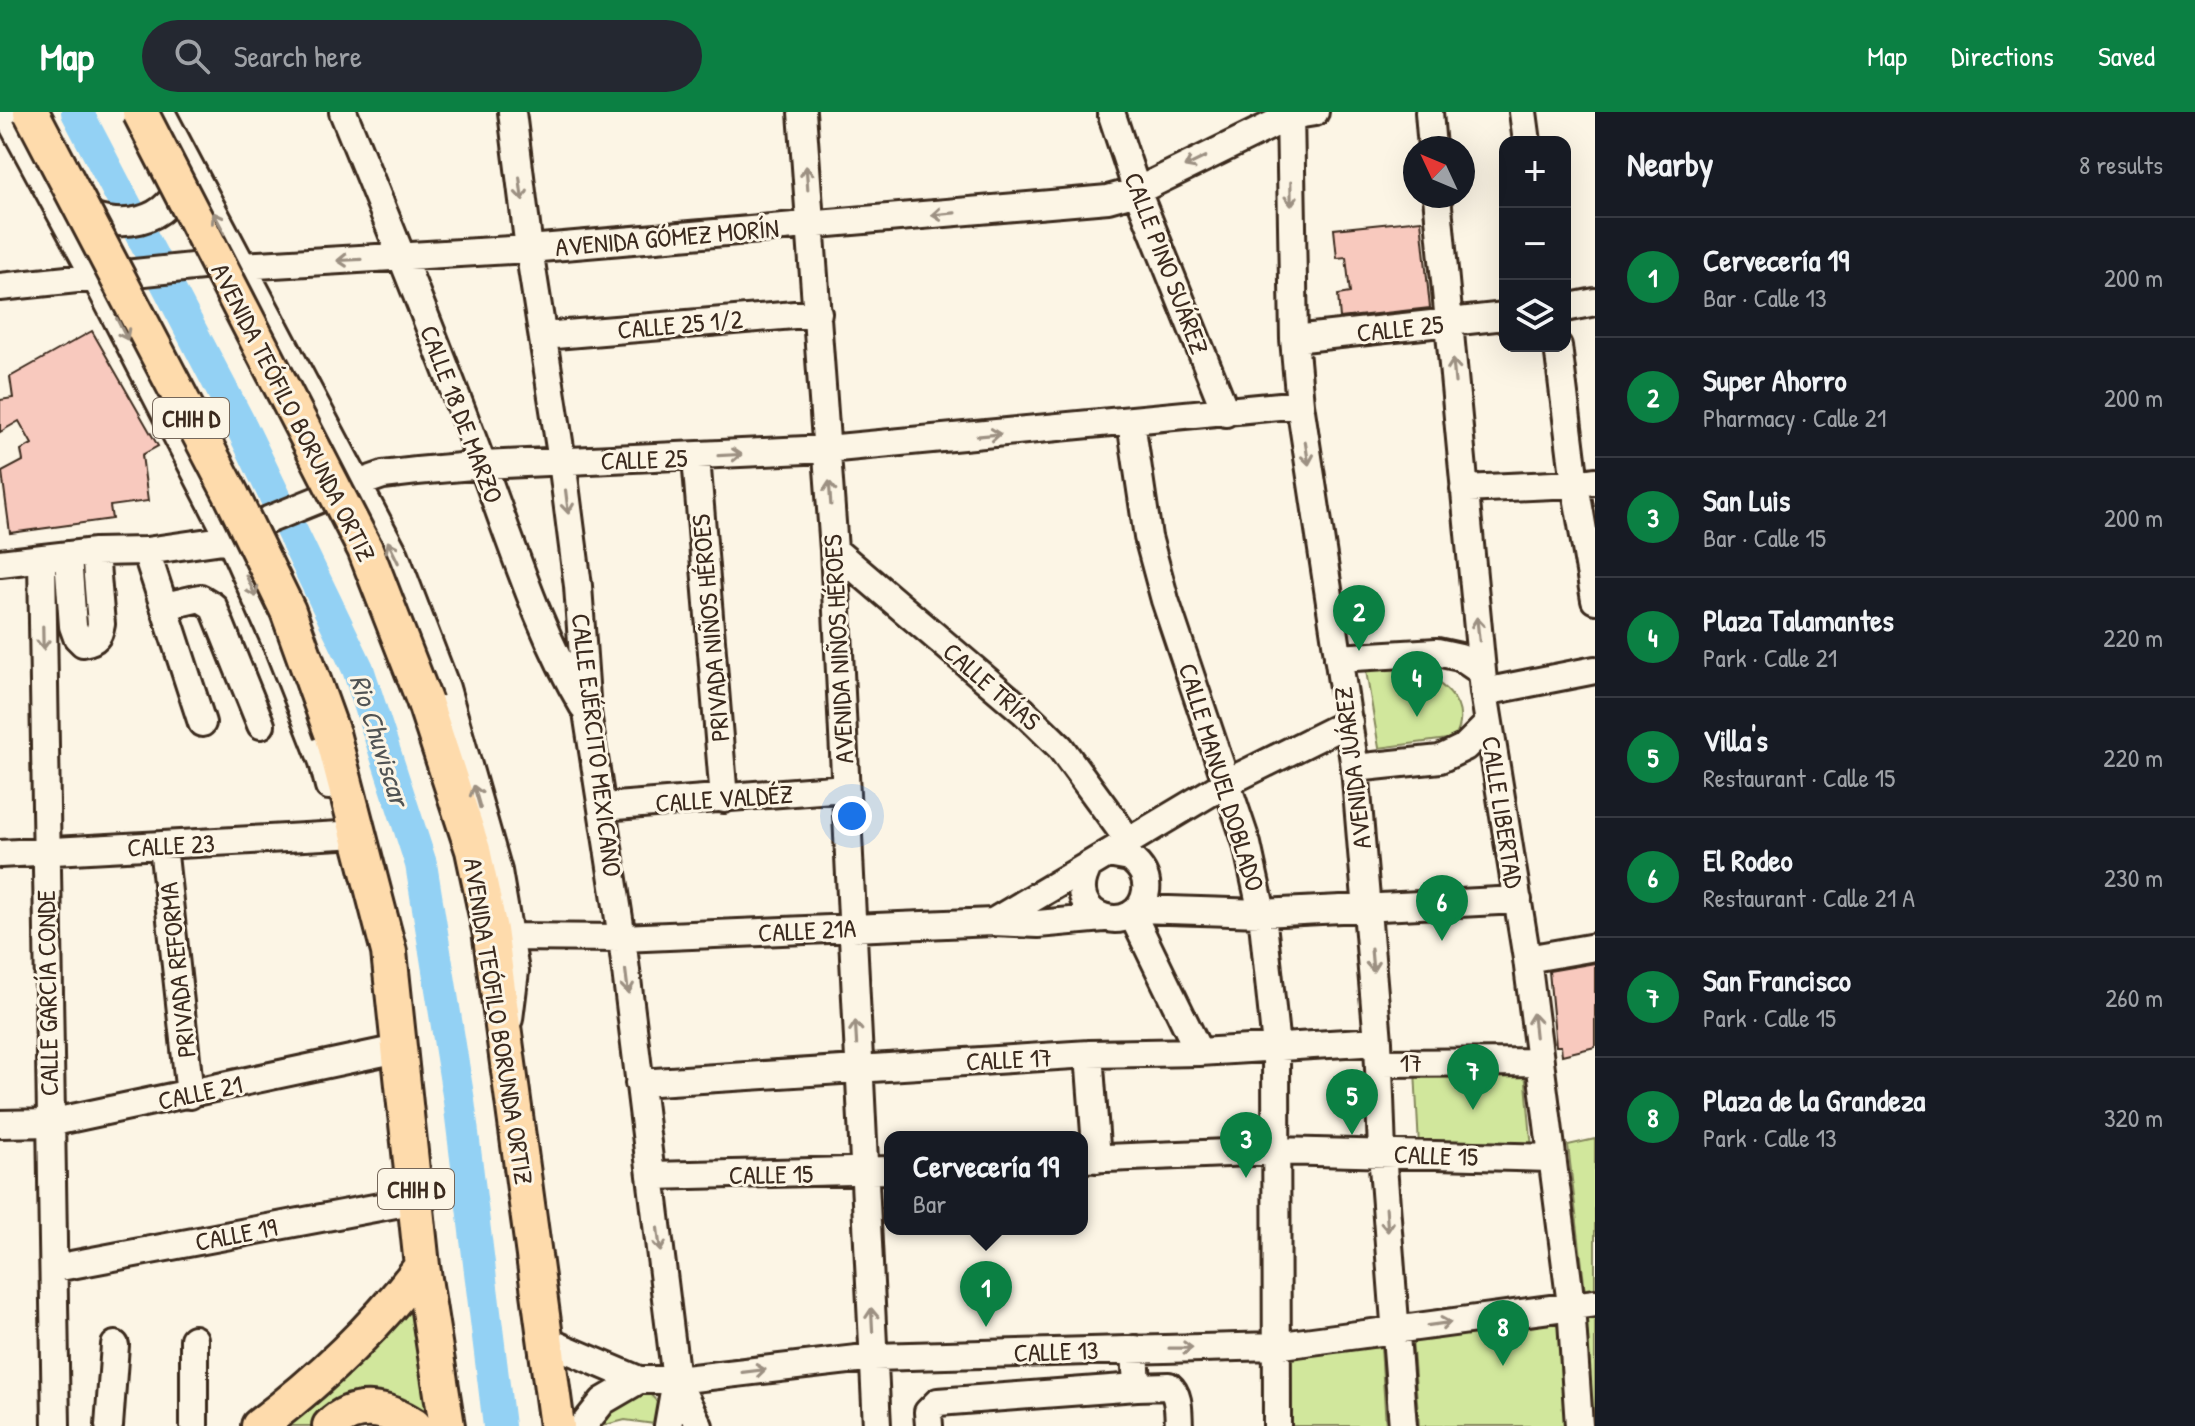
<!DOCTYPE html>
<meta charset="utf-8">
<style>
:root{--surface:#171b24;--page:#242831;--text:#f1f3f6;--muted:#9ea1a6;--line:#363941;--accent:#0b8043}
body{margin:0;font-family:"Patrick Hand",sans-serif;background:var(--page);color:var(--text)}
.controls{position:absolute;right:24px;top:24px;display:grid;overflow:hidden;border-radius:16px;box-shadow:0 8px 32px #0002}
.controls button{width:72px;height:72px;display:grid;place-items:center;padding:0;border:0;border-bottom:2px solid var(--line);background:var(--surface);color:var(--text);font:40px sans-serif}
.compass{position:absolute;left:1403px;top:24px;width:72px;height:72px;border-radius:50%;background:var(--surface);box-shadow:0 8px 32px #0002;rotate:314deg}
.you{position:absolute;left:852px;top:704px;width:28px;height:28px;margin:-20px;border:6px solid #fff;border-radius:50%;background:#1a73e8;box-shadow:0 0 0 12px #1a73e833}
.badge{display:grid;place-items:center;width:52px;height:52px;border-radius:50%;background:var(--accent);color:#fff;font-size:26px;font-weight:700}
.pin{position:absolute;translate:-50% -66px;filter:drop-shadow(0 2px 4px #0008)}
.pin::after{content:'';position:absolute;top:42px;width:28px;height:24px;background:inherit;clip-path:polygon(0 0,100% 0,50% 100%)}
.popup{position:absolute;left:884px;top:1019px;width:204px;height:104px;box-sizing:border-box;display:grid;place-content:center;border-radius:16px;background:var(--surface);filter:drop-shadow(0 2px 6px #0005);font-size:26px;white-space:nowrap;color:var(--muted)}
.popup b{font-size:30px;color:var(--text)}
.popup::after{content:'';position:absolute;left:50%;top:100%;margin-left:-16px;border:16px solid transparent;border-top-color:var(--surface)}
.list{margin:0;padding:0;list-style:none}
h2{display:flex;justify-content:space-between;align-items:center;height:104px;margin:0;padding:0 32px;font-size:34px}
h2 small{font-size:26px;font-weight:400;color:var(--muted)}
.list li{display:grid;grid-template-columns:52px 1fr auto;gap:24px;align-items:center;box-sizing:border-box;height:120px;padding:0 32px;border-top:2px solid var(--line)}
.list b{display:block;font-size:30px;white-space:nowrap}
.list p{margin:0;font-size:26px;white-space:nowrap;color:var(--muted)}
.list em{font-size:26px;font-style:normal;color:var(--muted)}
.icon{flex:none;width:44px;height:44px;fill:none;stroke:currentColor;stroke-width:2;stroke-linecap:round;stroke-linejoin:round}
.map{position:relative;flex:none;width:1595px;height:1314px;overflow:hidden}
header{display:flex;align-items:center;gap:48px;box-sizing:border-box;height:112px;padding:0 40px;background:var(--accent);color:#fff}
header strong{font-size:38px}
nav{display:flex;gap:44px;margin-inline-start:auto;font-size:28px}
.search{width:560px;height:72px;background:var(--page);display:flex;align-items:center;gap:20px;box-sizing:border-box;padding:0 28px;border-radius:44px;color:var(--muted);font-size:30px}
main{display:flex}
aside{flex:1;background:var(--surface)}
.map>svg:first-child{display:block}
.green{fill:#d1e79c;stroke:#86885d;stroke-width:2}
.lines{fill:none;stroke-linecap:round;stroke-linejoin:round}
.river{stroke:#93d1f4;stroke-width:32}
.building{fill:#f8c9be;stroke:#3b2a1e;stroke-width:2}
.minor-casing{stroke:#3b2a1e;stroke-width:32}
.major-casing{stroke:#3b2a1e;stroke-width:40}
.minor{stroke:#fcf5e5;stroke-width:26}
.major{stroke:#fedbac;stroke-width:34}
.major-bridge-casing{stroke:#3b2a1e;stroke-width:40;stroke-linecap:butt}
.major-bridge{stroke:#fedbac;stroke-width:34}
.oneway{stroke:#9c9082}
.labels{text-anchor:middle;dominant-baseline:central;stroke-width:6;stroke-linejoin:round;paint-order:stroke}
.shield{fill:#fcf5e5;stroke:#75675a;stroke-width:2}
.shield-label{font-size:24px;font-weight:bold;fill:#3b2a1e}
.street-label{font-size:26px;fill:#3b2a1e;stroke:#fcf5e5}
.water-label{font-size:28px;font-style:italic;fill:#515454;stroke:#fcf5e5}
</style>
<header>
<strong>Map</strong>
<div class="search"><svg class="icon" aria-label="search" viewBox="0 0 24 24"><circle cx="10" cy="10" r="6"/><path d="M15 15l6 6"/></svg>Search here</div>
<nav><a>Map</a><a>Directions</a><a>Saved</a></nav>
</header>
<main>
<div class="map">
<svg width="1595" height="1314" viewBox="0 0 1595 1314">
<rect width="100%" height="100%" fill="#fcf5e5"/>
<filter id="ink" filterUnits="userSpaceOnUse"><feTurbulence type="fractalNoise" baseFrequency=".0125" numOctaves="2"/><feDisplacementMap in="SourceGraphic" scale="16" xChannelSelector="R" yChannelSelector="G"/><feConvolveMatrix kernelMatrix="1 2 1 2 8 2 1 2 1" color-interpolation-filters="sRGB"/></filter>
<g filter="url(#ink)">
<path class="green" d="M1407,555C1438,567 1474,589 1455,626L1379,636L1366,559Z
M1415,958L1525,960L1532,1037L1419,1035Z
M1595,1027V1314H1419L1412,1226L1587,1197L1568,1033Z
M416,1188L438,1314H284C330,1275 381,1238 416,1188Z
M1381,1235L1386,1314H1285L1284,1243Z
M628,1282H650L663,1296L662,1313L625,1308L601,1314L607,1296Z"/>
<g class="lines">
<path class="river" d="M77,0L242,316L358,557L421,752L459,989L499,1314"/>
</g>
<path class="building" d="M1421,108L1430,196L1340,206L1338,183L1350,181L1346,145L1337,146L1334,117Z
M92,219L158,334L142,343L148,389L110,394L112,407L10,421L2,360L23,349L21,338L32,332L19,309L0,320V288L13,286L10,265Z
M1595,851V935L1562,943L1561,934H1556L1549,859Z"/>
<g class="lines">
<defs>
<path id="minor" d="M6,0L95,165L230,427L279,538L323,650L329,674
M161,0L395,443L446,576L498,759L515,859L509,907
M343,0C391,117 438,234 482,352C513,434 538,518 583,594
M512,0L529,137L562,349L578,474L587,600L622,826L676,1268L668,1314
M802,0L834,438L877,1314
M1111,0L1137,79L1226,301
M1290,0L1294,227L1300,292L1355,656L1378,929L1382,1041L1403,1314
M1429,0L1432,36
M1523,0L1527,30
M1437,84L1484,580L1527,847L1571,1193L1579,1314
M76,98C116,120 170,114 183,64
M0,175L202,154H242L529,137L1108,87L1137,79L1290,4L1315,0
M1565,196L1595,190
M543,224L818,201
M1294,227L1505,204
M1558,234L1575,372L1595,488
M1131,310L1148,425L1165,488L1247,732L1262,801L1276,935L1277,1314
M696,345L724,687
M1464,377L1575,372L1595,369
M834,438L1023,599L1060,635L1129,729
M146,439L202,611
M68,445L73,514L77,525L83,531C96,529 99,524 101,512L95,440
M42,448L56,1314
M0,451L95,440L146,439L230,427L263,410L357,372L383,363L417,359L483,353L827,337L1300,292
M165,494L200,486L213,494L261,613
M1338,546L1437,540L1460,545L1482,560
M1484,580L1595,558
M1355,656L1440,647L1465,635L1488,612
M603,695L845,676
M163,734L190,983
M0,742L341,723
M1108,742L1130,746C1141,755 1148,765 1146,779C1139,828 1058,808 1089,753L1228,670L1349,610
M1138,797L1262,801L1518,788
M1132,802L1199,940
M993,810L1089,753
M510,825L622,826L993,810L1038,812L1104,806
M1527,847L1595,835
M1089,942L1097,1047
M1379,951L1538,950
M639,971L1089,942L1199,940L1378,929
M0,1012L49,1011L398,937
M1082,1047L1276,1039L1551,1046
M651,1064L890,1058
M55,1156L417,1088
M194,1227V1314
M547,1229L639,1268H676L874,1245L1275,1234L1595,1191
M676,1268L699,1314
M1137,1275L1169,1274C1180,1283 1178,1301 1179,1314
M109,1314L115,1233
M583,1314L603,1289L639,1268
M929,1314L928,1300L938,1290L1137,1275L1135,1237"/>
<path id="major" d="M425,591L473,738L490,818L557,1314
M332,621L389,840L422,1154L447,1314
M259,1314C320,1268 376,1215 422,1154
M330,1314C355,1289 387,1296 414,1314"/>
</defs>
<use href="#minor" class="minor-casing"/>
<use href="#major" class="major-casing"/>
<use href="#minor" class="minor"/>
<use href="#major" class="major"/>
<defs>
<path id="major-bridge" d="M31,0L231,382L288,499L332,621
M140,0L365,437L425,591"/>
</defs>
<use href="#major-bridge" class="major-bridge-casing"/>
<use href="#major-bridge" class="major-bridge"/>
</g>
<defs><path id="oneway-shaft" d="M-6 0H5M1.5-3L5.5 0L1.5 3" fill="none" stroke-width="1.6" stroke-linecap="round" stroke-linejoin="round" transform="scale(2)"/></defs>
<g class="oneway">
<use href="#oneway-shaft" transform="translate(1195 50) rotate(154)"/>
<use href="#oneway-shaft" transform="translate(807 66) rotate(-94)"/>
<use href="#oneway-shaft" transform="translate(521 77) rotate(83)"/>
<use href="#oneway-shaft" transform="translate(1291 82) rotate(89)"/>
<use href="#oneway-shaft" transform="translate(943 102) rotate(175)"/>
<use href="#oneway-shaft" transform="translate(219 111) rotate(-118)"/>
<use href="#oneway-shaft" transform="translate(349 148) rotate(177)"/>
<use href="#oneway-shaft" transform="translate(122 217) rotate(63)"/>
<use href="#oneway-shaft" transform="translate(1454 259) rotate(-95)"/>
<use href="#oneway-shaft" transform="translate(989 323) rotate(-5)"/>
<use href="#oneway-shaft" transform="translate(1307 341) rotate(81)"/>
<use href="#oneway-shaft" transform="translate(730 343) rotate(-3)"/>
<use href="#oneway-shaft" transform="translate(830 381) rotate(-94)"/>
<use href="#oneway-shaft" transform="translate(567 390) rotate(83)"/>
<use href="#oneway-shaft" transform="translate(393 440) rotate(-116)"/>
<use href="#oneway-shaft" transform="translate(251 474) rotate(66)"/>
<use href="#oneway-shaft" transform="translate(1478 517) rotate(-96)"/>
<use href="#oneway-shaft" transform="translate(43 526) rotate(89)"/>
<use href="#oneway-shaft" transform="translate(477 685) rotate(-106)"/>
<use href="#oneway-shaft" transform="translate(1372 848) rotate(85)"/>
<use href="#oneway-shaft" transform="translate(627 870) rotate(83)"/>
<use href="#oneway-shaft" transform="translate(1534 913) rotate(-96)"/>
<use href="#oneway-shaft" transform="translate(856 921) rotate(-93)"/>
<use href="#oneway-shaft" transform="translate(1387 1108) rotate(86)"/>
<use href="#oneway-shaft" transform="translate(659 1128) rotate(83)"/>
<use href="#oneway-shaft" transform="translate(872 1208) rotate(-93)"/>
<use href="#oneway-shaft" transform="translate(1439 1212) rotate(-8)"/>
<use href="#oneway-shaft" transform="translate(1181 1236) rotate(-1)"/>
<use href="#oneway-shaft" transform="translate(754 1259) rotate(-7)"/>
</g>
</g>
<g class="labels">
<g class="shield">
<rect x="153" y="286" width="76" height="40" rx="6"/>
<rect x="378" y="1057" width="76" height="40" rx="6"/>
</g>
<g class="shield-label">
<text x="191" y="306">CHIH D</text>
<text x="416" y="1077">CHIH D</text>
</g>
<g class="street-label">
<text transform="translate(667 125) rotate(-5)">AVENIDA GÓMEZ MORÍN</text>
<text transform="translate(1167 151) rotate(69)">CALLE PINO SUÁREZ</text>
<text transform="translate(680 212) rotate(-5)">CALLE 25 1/2</text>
<text transform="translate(1400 216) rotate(-6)">CALLE 25</text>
<text transform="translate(294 300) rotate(63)">AVENIDA TEÓFILO BORUNDA ORTIZ</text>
<text transform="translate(462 302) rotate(69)">CALLE 18 DE MARZO</text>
<text transform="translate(644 347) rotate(-2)">CALLE 25</text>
<text transform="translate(710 516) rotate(-95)">PRIVADA NIÑOS HÉROES</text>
<text transform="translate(838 537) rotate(-93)">AVENIDA NIÑOS HÉROES</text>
<text transform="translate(992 574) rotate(41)">CALLE TRÍAS</text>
<text transform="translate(597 633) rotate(83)">CALLE EJÉRCITO MEXICANO</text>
<text transform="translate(1352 656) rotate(-97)">AVENIDA JUÁREZ</text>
<text transform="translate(1222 665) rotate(73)">CALLE MANUEL DOBLADO</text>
<text transform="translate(724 686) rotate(-4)">CALLE VALDÉZ</text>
<text transform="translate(1503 700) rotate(81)">CALLE LIBERTAD</text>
<text transform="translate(171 733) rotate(-3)">CALLE 23</text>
<text transform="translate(807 818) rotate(-3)">CALLE 21A</text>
<text transform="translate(177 858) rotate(-96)">PRIVADA REFORMA</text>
<text transform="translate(47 881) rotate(-91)">CALLE GARCÍA CONDE</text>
<text transform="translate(499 909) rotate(81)">AVENIDA TEÓFILO BORUNDA ORTIZ</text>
<text transform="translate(1009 947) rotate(-3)">CALLE 17</text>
<text x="1411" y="950">17</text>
<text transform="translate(200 980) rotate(-12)">CALLE 21</text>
<text transform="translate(1436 1043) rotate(2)">CALLE 15</text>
<text transform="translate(771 1062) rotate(-1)">CALLE 15</text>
<text transform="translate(236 1122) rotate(-11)">CALLE 19</text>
<text transform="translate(1056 1239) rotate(-2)">CALLE 13</text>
</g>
<g class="water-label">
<text transform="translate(380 628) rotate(72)">Rio Chuviscar</text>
</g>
</g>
</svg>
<div class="controls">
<button>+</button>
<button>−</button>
<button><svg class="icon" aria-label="layers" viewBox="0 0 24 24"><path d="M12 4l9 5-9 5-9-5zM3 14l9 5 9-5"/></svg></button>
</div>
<svg class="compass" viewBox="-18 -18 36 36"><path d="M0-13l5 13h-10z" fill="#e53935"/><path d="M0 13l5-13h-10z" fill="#9ea1a6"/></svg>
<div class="you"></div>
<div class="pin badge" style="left:986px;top:1215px">1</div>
<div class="popup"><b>Cervecería 19</b>Bar</div>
<div class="pin badge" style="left:1359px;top:539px">2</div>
<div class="pin badge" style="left:1246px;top:1066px">3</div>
<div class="pin badge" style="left:1417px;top:605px">4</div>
<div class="pin badge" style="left:1352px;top:1023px">5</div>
<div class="pin badge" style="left:1442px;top:829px">6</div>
<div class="pin badge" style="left:1473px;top:998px">7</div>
<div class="pin badge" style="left:1503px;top:1254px">8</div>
</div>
<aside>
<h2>Nearby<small>8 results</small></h2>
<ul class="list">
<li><span class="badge">1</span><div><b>Cervecería 19</b><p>Bar · Calle 13</p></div><em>200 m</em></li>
<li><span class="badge">2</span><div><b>Super Ahorro</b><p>Pharmacy · Calle 21</p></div><em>200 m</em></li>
<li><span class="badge">3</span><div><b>San Luis</b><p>Bar · Calle 15</p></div><em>200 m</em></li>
<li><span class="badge">4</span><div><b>Plaza Talamantes</b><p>Park · Calle 21</p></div><em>220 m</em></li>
<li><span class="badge">5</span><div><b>Villa's</b><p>Restaurant · Calle 15</p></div><em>220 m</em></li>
<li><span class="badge">6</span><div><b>El Rodeo</b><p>Restaurant · Calle 21 A</p></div><em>230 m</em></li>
<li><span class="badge">7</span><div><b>San Francisco</b><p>Park · Calle 15</p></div><em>260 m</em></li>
<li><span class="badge">8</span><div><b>Plaza de la Grandeza</b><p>Park · Calle 13</p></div><em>320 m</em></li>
</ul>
</aside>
</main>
